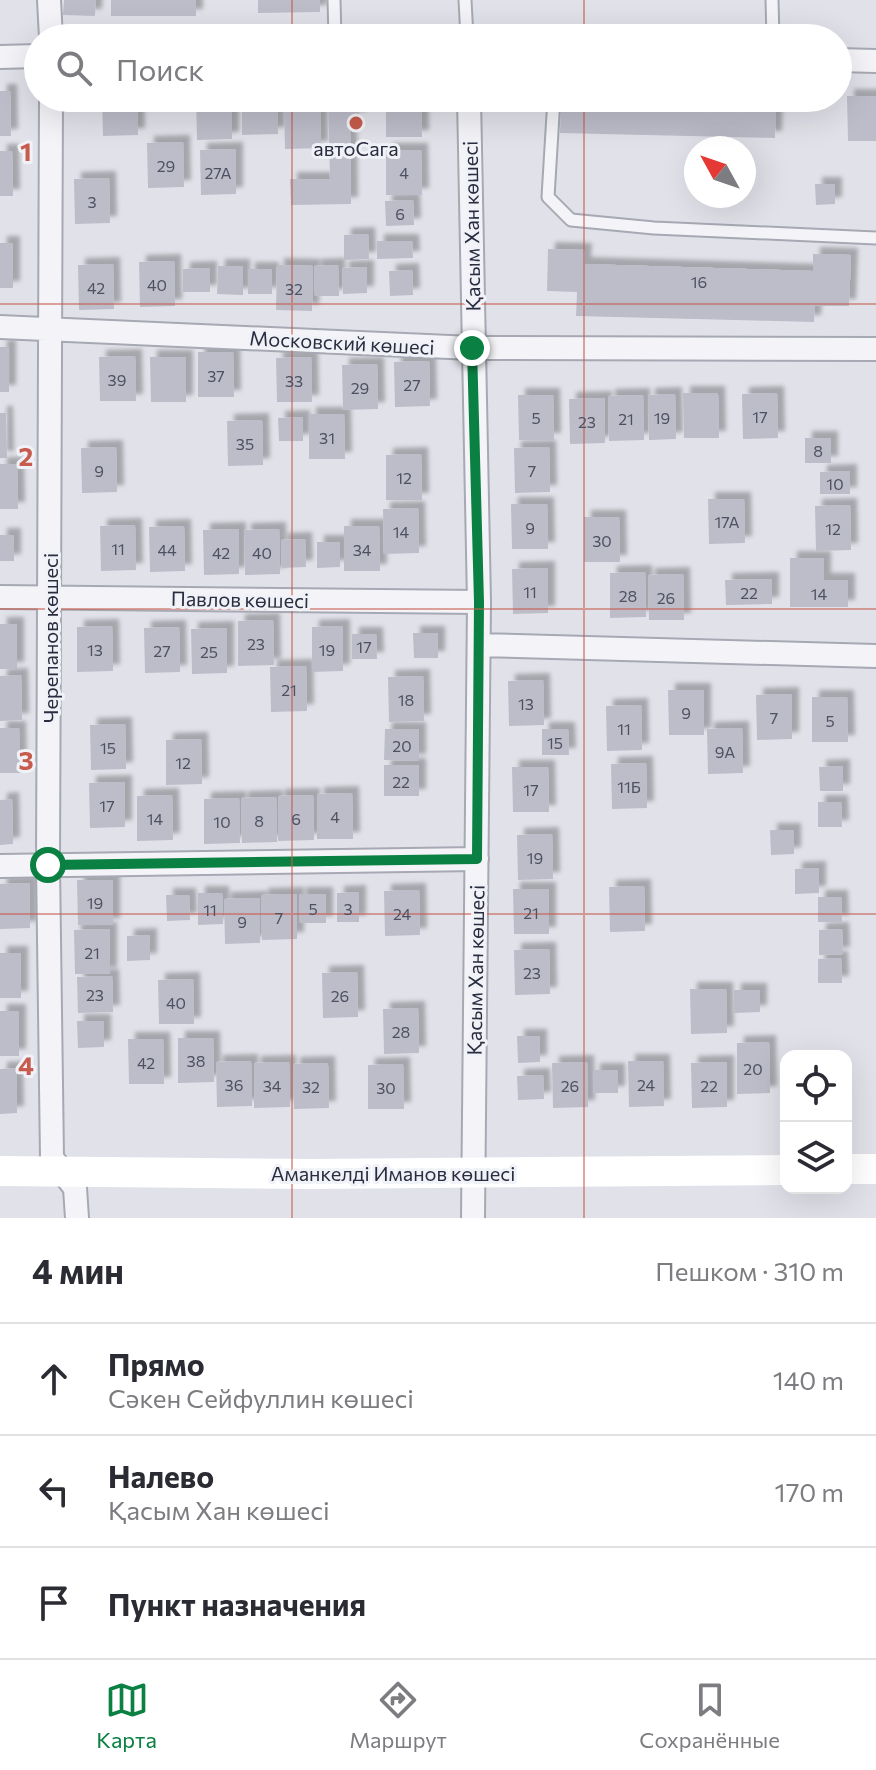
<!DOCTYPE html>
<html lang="ru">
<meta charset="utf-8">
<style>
:root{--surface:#fff;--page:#f7f7f7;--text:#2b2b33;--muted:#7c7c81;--line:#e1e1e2;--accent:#0b8043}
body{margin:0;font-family:Commissioner,sans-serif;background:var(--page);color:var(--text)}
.controls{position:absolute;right:24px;bottom:24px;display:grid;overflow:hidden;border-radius:16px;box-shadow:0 8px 32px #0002}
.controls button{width:72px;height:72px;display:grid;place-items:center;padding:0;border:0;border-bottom:2px solid var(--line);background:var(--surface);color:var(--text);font:40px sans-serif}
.compass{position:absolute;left:684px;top:136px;width:72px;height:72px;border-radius:50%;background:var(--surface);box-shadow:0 8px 32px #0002;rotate:310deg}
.stop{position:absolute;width:24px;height:24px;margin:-18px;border:6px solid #0b8043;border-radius:50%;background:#fff}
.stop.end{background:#0b8043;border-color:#fff;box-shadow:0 2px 8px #0008}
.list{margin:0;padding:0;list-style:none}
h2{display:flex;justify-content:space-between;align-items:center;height:104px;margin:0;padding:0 32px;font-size:34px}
h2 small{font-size:26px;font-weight:400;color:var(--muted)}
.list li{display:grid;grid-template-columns:52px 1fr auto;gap:24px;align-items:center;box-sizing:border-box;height:112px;padding:0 32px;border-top:2px solid var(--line)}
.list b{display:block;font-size:30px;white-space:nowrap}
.list p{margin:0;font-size:26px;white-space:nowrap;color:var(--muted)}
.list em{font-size:26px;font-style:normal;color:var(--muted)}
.icon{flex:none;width:44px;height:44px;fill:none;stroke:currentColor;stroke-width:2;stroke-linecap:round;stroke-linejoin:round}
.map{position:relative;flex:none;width:876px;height:1218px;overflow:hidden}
.search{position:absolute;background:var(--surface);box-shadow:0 8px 32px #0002;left:24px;right:24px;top:24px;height:88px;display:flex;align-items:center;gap:20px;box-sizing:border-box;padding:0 28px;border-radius:44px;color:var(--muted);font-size:30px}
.sheet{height:440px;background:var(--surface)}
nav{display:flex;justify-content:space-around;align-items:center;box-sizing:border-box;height:112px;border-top:2px solid var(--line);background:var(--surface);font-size:22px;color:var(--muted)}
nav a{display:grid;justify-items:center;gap:4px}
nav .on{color:var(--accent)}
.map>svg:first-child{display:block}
.building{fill:#bcbdc9;filter:url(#shadow)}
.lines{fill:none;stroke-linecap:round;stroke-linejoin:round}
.lane-casing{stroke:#a6a8b3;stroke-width:15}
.street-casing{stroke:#a6a8b3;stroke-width:26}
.lane{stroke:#f4f4f8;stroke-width:11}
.street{stroke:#f4f4f8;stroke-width:22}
.secondary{stroke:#fff;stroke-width:30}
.route{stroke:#0b8043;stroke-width:10}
.grid{fill:none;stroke:#c75b4d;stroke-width:2;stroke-opacity:0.55}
.poi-dot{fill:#c75b4d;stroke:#f1f2f7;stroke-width:3}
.labels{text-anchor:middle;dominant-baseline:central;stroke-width:6;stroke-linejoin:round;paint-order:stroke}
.number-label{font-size:16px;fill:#4e5162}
.poi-label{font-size:20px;fill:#2a2d40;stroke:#f1f2f7}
.street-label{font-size:20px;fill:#2a2d40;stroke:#f1f2f7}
.grid-label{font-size:26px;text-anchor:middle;font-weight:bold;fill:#c75b4d;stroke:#f1f2f7;stroke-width:6;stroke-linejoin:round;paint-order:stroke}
</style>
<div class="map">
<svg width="876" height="1218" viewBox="0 0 876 1218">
<defs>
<filter id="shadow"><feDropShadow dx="7" dy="-7" stdDeviation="2" flood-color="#0004"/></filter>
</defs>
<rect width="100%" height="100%" fill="#e1e2e9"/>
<path class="building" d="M64,0H96L95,16L63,15Z
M111,0H196V16H111Z
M258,0H320V12L258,13Z
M0,91H10L11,136H0Z
M847,96H876V141H848Z
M102,98H137L138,135L103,136Z
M196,98H232V139L197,140Z
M242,98H277L278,134L242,135Z
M359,98V118H350L351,204L291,205L290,179H330L328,99Z
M386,98H421L422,137H386Z
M561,98H776L775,138L560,133Z
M320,103L321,148L285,149L284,104Z
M183,142L184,187L148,188L147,143Z
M236,149V194L201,195L200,150Z
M386,150H421L422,195H386Z
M0,151H12L13,196H0Z
M109,178L110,223L75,224L74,179Z
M815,184H835V204L816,205Z
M413,200L414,225L386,226L385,201Z
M368,234L369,259L344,260V235Z
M377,241H412L413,258L377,259Z
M0,243H13V288H0Z
M548,249L585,250L584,264L813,271V254L851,255L849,306H815L814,322L576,316L577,292L547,291Z
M174,261L175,306L140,307L139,262Z
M113,264L114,309L79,310L78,265Z
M277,265L313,266L312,311L276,310Z
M338,265L339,296H315L314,266Z
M218,266H243V295L217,294Z
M367,267V293L343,294L342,268Z
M210,268V292H183V269Z
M248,269H272V294H248Z
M412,270L413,295L390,296L389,271Z
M0,347H9V392H0Z
M198,352H233L234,397H198Z
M135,356L136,401H100L99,357Z
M150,357H186V402H151Z
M311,357L312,402H277L276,358Z
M429,361L430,406L395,407L394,362Z
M377,364L378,409L343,410L342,365Z
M683,393H718L719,438H684Z
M777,393L778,438L743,439L742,394Z
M675,394L676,439L649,440L648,395Z
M518,395H553L554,440H519Z
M643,395L644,440L609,441L608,396Z
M605,398V443L570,444L569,399Z
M0,413H6L7,458H0Z
M309,414H344L345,459H309Z
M303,417V441H279L278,418Z
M262,420L263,465L228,466L227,421Z
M805,438H831V463H805Z
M116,447L117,492L82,493L81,448Z
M549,447L550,492L515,493L514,448Z
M421,454L422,500H386V455Z
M0,464H17L18,509H0Z
M850,471V494H820V472Z
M708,499H744L745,543L709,544Z
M511,504H547L548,549H512Z
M850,505L851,550L816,551L815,506Z
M418,508L419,553L384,554L383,509Z
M584,517H619L620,562H584Z
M135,525L136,570L101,571L100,526Z
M184,526L185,571L150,572L149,527Z
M344,526H379L380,571H344Z
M239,529V574L204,575L203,530Z
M279,529L280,574L245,575L244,530Z
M0,535H14V561H0Z
M305,539L306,567L282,568L281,540Z
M317,542H340V567L317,568Z
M790,558H824V580H848V607H790Z
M548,568V613L513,614L512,569Z
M645,572L646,617L610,618V573Z
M683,574L684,620H649L648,575Z
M772,579V604L726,605L725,580Z
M273,620L274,665L238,666V621Z
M0,624H17V669H0Z
M112,626L113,671L77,672V627Z
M343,626V671L312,672V627Z
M179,627L180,672L145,673L144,628Z
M227,628V673L192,674L191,629Z
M413,633H438V658H414Z
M352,634H376L377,659H352Z
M306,666L307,711L271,712L270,667Z
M21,675L22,720L0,721V676Z
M423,676L424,721L389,722L388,677Z
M543,680L544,725L509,726L508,681Z
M668,690H704V735H669Z
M792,694V739L757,740L756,695Z
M812,697H847L848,742H812Z
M641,705L642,750L607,751L606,706Z
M125,724L126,769L91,770L90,725Z
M0,728H19L20,773H0Z
M742,728L743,773L708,774L707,729Z
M385,729H419V761L384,760Z
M542,729H568L569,755H542Z
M201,739L202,784L166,785V740Z
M646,763L647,808L612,809L611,764Z
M384,765H419V796H384Z
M843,766V791H820L819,767Z
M512,767H548L549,812H513Z
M125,782V827L90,828L89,783Z
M352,793L353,839H317V794Z
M172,795L173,840L137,841V796Z
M313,795L314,840L278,841V796Z
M276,797L277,842L242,843L241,798Z
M239,798L240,843L204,844V799Z
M12,799L13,844L0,845V800Z
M818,802H841L842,827H818Z
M770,830H794V854L771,855Z
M552,834L553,879L518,880L517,835Z
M819,868V893L795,894V869Z
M77,880H113V925H78Z
M30,883V928L0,929V884Z
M644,886L645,931L610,932L609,887Z
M513,889H549V934H514Z
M419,890L420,935L385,936L384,891Z
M359,892V922H337V893Z
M198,893H222L223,924L198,925Z
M297,894V939L262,940L261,895Z
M299,894H326V923H300Z
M166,895H189L190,920L167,921Z
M818,897H841L842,922H818Z
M260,898V943L225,944L224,899Z
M110,929V974H75L74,930Z
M842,929L843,954L819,955V930Z
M150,935V960L127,961V936Z
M549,949L550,994L515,995L514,950Z
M0,953H21V998H0Z
M841,958L842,983H818V959Z
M357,972L358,1017L323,1018L322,973Z
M112,976L113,1012L78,1013L77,977Z
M193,979L194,1024H159L158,980Z
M690,989H726L727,1033L691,1034Z
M734,990H760V1012L734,1013Z
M418,1008L419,1053L384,1054L383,1009Z
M0,1011H19V1056H0Z
M77,1021H104V1047L78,1048Z
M517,1036H540V1062L518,1063Z
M178,1038H213L214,1082L178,1083Z
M128,1039H163L164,1084H129Z
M769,1042L770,1093L737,1094V1043Z
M251,1061L252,1106L217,1107L216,1062Z
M628,1061H663L664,1106L629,1107Z
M289,1062L290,1107L254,1108V1063Z
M587,1062L588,1107L553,1108L552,1063Z
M727,1062V1107L692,1108L691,1063Z
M328,1063L329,1108L294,1109L293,1064Z
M403,1064L404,1109H368V1065Z
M16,1068L17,1113L0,1114V1069Z
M593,1070H618V1093H593Z
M543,1075L544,1099L518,1100L517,1076Z"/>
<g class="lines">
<defs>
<path id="lane" d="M334,0L335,38
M465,0L467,38
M772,0L773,38
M554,98L548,197L571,220L654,228L876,238"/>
<path id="street" d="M49,0L51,38
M0,57L38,56
M838,60L876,61
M51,98L48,865L52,1158L75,1188L77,1218
M469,98L479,602L473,1218
M0,327L472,348L876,349
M0,597L479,602
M479,645L876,656
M0,866L477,859"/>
</defs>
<use href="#lane" class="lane-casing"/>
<use href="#street" class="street-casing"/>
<use href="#lane" class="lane"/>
<use href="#street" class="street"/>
<path class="secondary" d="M846,1169H876
M0,1171L312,1174L786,1170"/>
</g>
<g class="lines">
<path class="route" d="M48,865L477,859L479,602L472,348"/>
</g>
<path class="grid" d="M292,0V38M584,0V38M292,98V1218M584,98V1218M0,304H876M0,609H876M0,914H876"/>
<circle class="poi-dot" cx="356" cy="123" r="8"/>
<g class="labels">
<g class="number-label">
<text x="166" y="165">29</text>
<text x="218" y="172">27А</text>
<text x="404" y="172">4</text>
<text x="92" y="201">3</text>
<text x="400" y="213">6</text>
<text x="699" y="281">16</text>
<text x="157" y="284">40</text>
<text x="96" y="287">42</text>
<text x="294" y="288">32</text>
<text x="216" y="375">37</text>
<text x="117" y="379">39</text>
<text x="294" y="380">33</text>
<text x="412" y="384">27</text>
<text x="360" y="387">29</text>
<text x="760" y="416">17</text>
<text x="536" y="417">5</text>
<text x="662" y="417">19</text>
<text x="626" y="418">21</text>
<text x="587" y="421">23</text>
<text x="327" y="437">31</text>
<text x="245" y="443">35</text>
<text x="818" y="450">8</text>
<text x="99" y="470">9</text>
<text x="532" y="470">7</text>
<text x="404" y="477">12</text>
<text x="835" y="483">10</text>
<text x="727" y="521">17А</text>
<text x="530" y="527">9</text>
<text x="833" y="528">12</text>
<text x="401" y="531">14</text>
<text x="602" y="540">30</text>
<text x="118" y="548">11</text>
<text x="167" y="549">44</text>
<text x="362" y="549">34</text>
<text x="221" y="552">42</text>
<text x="262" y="552">40</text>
<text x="530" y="591">11</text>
<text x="749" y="592">22</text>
<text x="819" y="593">14</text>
<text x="628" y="595">28</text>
<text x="666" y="597">26</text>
<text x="256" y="643">23</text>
<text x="364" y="646">17</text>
<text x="95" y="649">13</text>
<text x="327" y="649">19</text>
<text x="162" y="650">27</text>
<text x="209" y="651">25</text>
<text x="289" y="689">21</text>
<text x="406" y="699">18</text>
<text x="526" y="703">13</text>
<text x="686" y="712">9</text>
<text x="774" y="717">7</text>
<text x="830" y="720">5</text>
<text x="624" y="728">11</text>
<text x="555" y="742">15</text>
<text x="402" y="745">20</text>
<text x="108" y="747">15</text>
<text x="725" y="751">9А</text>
<text x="183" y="762">12</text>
<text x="401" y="781">22</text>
<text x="629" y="786">11Б</text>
<text x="531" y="789">17</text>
<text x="107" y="805">17</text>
<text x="335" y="816">4</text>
<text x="155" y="818">14</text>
<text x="296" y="818">6</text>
<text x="259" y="820">8</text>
<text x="222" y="821">10</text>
<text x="535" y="857">19</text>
<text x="95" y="902">19</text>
<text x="313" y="908">5</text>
<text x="348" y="908">3</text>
<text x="210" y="909">11</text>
<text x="531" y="912">21</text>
<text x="402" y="913">24</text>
<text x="279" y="917">7</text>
<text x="242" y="921">9</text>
<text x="92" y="952">21</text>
<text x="532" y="972">23</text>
<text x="95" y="994">23</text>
<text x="340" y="995">26</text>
<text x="176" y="1002">40</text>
<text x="401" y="1031">28</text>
<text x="196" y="1060">38</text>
<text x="146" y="1062">42</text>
<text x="753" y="1068">20</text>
<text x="234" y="1084">36</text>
<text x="646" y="1084">24</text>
<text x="272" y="1085">34</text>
<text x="570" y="1085">26</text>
<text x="709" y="1085">22</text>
<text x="311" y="1086">32</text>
<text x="386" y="1087">30</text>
</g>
<g class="poi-label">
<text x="356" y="148">автоСага</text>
</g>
<g class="street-label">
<text transform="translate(471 226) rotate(-91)">Қасым Хан көшесі</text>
<text transform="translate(342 342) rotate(3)">Московский көшесі</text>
<text transform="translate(240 599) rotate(1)">Павлов көшесі</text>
<text transform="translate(50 638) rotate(-90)">Черепанов көшесі</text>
<text transform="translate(475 970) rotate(-89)">Қасым Хан көшесі</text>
<text x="393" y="1173">Аманкелді Иманов көшесі</text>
</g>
</g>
<g class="grid-label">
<text x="26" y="161">1</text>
<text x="26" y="466">2</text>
<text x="26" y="770">3</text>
<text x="26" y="1075">4</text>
</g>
</svg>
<div class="controls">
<button><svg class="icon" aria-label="locate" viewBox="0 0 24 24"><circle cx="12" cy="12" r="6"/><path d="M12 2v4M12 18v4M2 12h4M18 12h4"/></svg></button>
<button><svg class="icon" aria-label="layers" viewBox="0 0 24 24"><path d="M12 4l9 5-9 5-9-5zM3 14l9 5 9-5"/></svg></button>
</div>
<svg class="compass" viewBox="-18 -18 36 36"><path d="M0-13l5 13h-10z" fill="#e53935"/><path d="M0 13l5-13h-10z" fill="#7c7c81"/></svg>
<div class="stop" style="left:48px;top:865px"></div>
<div class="stop end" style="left:472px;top:348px"></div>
<div class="search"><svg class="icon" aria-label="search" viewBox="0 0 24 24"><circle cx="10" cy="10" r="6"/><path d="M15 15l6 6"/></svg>Поиск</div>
</div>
<section class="sheet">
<h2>4 мин<small>Пешком · 310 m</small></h2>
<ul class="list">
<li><svg class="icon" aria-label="ahead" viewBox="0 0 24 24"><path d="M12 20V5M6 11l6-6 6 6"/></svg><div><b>Прямо</b><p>Сәкен Сейфуллин көшесі</p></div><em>140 m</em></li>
<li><svg class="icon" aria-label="left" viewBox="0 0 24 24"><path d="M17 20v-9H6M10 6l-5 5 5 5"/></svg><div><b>Налево</b><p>Қасым Хан көшесі</p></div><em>170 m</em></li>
<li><svg class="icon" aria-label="arrive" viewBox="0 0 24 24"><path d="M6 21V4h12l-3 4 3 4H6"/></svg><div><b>Пункт назначения</b></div></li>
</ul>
</section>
<nav>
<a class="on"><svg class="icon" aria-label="map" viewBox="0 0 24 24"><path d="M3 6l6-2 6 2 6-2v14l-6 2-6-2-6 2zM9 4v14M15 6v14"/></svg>Карта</a>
<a><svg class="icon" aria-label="directions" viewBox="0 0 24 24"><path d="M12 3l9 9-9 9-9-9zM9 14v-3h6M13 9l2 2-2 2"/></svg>Маршрут</a>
<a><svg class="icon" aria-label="saved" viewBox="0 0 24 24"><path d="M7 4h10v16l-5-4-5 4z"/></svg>Сохранённые</a>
</nav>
